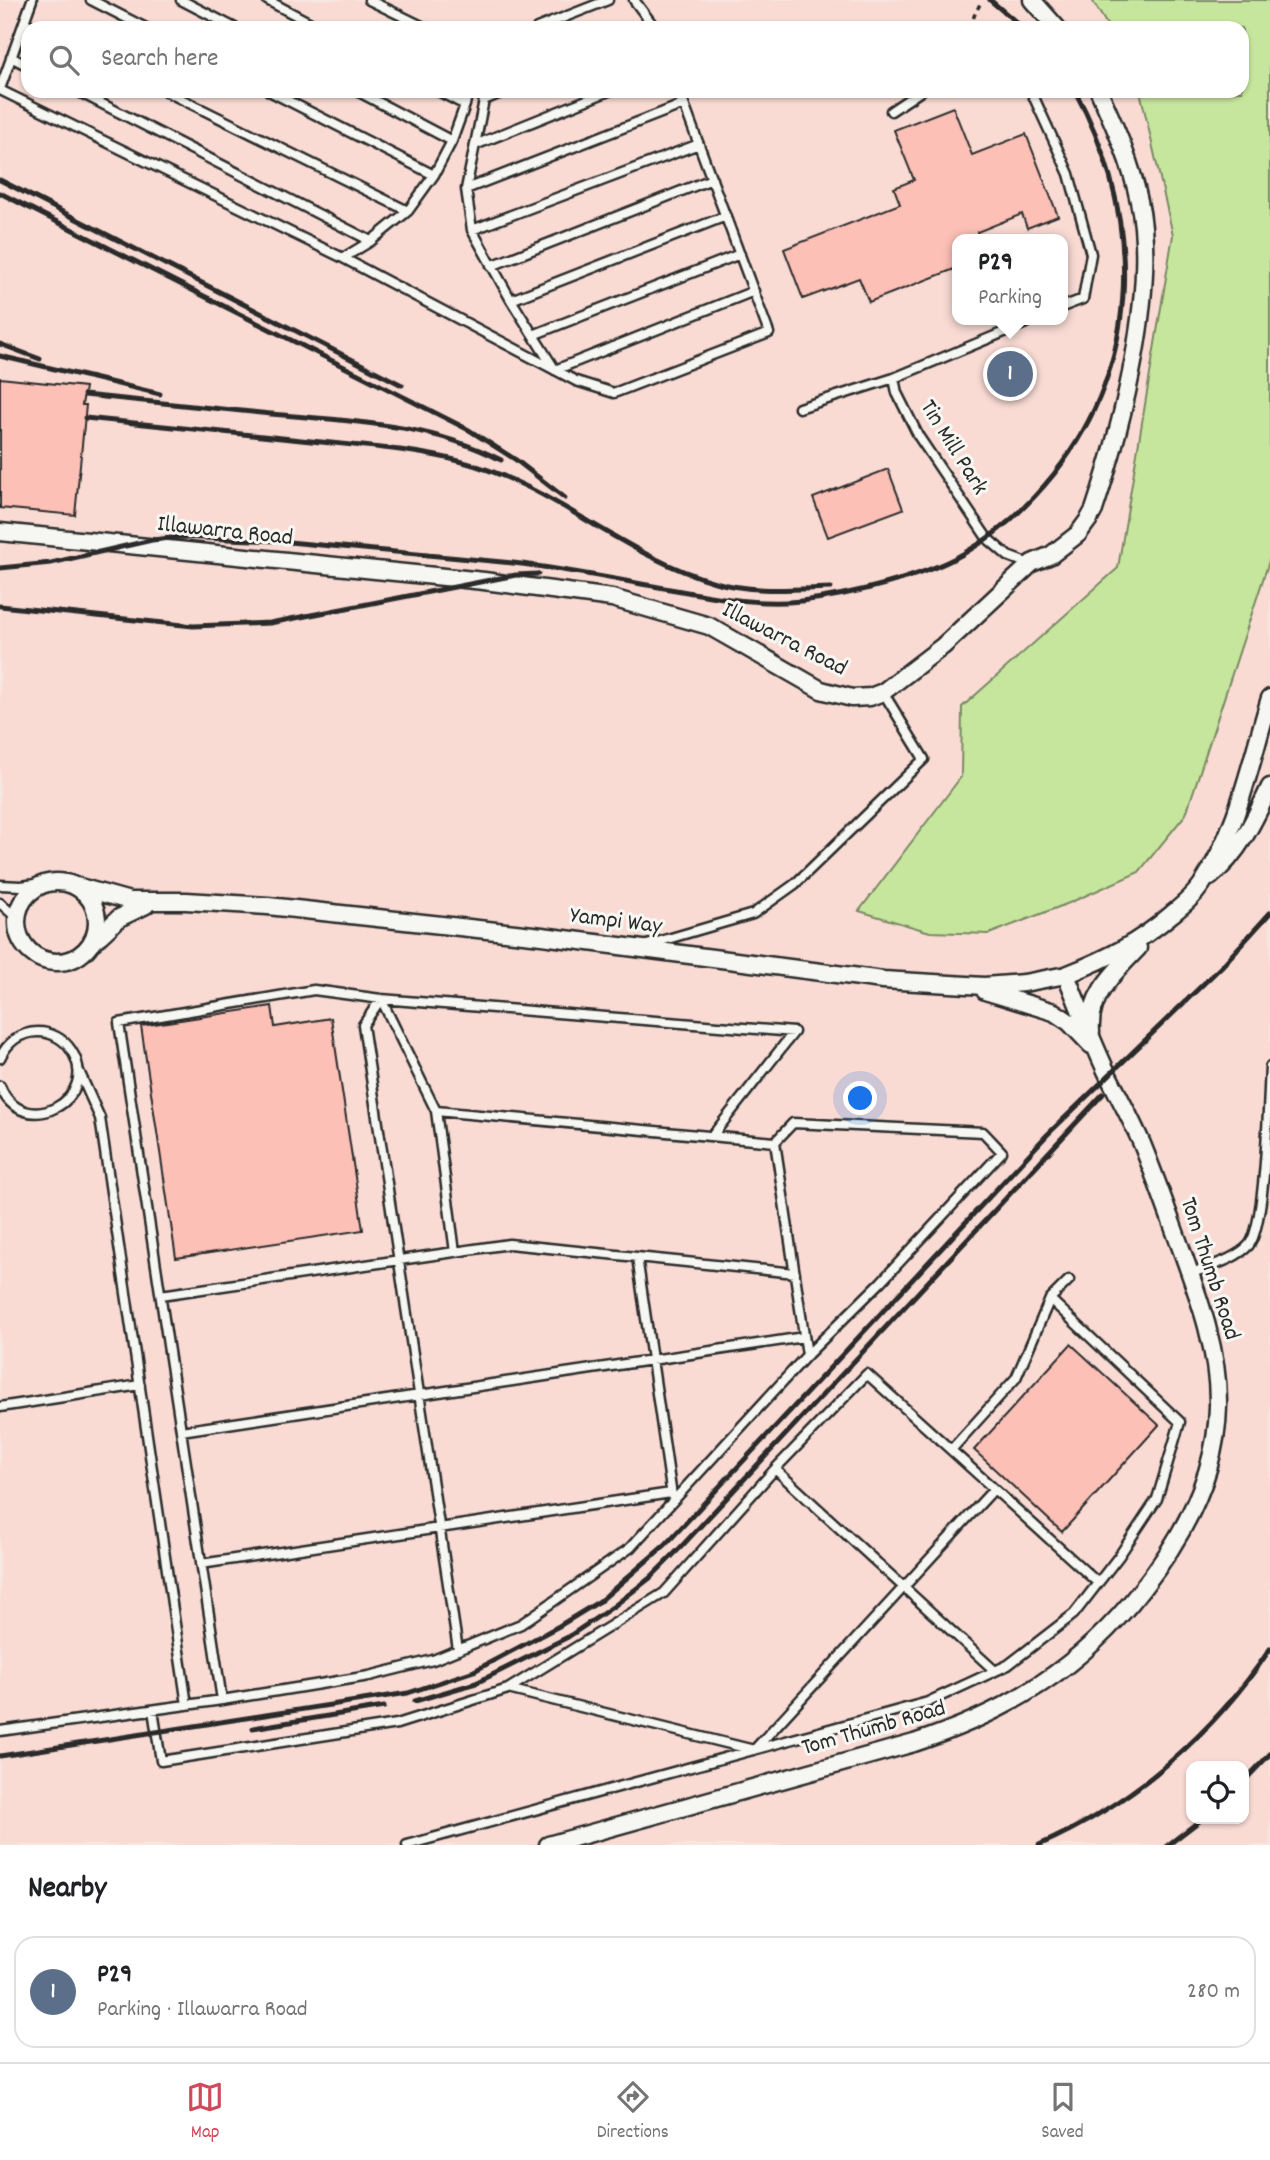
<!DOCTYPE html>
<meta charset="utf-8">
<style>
:root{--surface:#fff;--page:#f6f6f6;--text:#202124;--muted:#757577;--line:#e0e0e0;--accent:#d1495b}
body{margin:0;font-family:Dekko,sans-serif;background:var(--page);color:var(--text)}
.controls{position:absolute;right:21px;bottom:21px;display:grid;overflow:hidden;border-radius:14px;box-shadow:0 2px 5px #0004}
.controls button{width:63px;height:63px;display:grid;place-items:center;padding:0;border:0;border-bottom:2px solid var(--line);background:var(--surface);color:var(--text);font:35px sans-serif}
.you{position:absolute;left:861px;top:1099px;width:24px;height:24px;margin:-18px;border:5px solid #fff;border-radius:50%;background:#1a73e8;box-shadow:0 0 0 10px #1a73e833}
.badge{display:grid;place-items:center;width:46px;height:46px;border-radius:50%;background:var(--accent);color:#fff;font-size:23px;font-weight:700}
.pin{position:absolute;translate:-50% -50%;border:4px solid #fff;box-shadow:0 2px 7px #0006}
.popup{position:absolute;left:952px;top:234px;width:116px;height:91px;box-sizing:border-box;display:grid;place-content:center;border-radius:14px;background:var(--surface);filter:drop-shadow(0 2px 5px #0005);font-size:23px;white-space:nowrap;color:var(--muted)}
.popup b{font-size:26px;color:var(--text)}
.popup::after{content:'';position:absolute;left:50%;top:100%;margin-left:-14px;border:14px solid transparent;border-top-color:var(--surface)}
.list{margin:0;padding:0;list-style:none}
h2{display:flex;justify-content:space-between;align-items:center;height:91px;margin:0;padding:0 28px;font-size:30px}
h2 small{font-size:23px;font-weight:400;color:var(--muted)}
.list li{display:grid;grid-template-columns:46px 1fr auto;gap:21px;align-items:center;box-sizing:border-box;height:112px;margin:0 14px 14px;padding:0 14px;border:2px solid var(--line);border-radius:21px}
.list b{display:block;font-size:26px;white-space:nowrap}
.list p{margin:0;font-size:23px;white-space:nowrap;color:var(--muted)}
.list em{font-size:23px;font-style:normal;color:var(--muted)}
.icon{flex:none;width:38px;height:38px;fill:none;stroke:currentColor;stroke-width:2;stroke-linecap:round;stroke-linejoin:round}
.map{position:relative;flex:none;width:1270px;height:1845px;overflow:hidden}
.search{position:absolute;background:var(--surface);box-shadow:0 2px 5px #0004;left:21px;right:21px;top:21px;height:77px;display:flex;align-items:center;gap:18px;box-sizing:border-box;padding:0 24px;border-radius:21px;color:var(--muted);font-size:26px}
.sheet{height:217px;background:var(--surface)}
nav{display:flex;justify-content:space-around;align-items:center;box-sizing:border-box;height:98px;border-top:2px solid var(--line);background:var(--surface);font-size:19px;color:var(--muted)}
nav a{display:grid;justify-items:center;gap:4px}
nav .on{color:var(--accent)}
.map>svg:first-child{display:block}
.built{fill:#f9dbd4;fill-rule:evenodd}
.green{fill:#c7e69d;stroke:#798864;stroke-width:2}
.building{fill:#fcc0b7;stroke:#2b2b2b;stroke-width:2}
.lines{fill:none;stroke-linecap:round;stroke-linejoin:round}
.lane-casing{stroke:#2b2b2b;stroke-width:13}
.street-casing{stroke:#2b2b2b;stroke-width:21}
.path{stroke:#2b2b2b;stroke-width:3.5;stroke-dasharray:5 5;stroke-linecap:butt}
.lane{stroke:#f6f6f2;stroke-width:8}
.street{stroke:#f6f6f2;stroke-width:16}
.rail{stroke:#2b2b2b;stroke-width:5}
.labels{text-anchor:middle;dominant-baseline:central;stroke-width:6;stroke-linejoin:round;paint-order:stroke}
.street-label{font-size:24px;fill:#2b2b2b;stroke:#f6f6f2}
</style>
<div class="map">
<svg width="1270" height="1845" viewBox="0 0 1270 1845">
<rect width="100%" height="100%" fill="#f8e6e0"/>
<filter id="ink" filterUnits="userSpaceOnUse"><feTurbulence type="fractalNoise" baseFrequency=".0143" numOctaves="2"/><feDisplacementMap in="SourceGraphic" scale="14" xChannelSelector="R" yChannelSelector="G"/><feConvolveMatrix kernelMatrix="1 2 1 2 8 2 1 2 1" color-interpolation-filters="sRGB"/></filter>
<g filter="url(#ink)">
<path class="built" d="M0,0H1270V1845H0ZM28,28H1242V91H28ZM958,239H1062V320H958ZM1191,1766H1244V1819H1191Z"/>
<path class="green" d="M1092,0H1270V558L1186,814L1139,872L1069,903L989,934L930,932L859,911L961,777L962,707L1118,568L1173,235L1140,91H1242V28H1109Z"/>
<path class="building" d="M953,107L972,155L1026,134L1058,216L1027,228L1022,214L977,232L979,239H957V268L869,302L859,278L803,299L784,249L900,204L894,188L914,180L894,130Z
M0,378L85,387L82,405H86L75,515L0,508Z
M888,469L903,509L828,537L813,498Z
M272,1006L275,1027L331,1018L363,1230L176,1258L141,1026Z
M1071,1344L1159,1425L1062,1532L974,1450Z"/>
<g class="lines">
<defs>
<path id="lane" d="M91,0L146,28
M181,0L235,28
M267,0L320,28
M369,0L426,28
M634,0L655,28
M24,22L36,28
M537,28L608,0
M11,57L28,66
M0,89L32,0
M0,90L343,258L576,381L614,393L769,333L679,91
M77,91L371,241L408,211
M165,91L408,211L434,175
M269,91L434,175L452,141
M357,91L452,141L465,105
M438,91L465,105L468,91
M482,91L484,100L466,189L472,230L511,300L555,370L754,291
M1031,91L1069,174L1091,254L1083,299L1062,307
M484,100L506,91
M891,111L921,91
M475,145L609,91
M466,189L684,104
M472,230L699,144
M343,258L371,241
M491,266L712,179
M511,300L726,216
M533,335L740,254
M894,378L1033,320
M799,408L894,378L897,393L919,437L987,538L1008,556L1029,564
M0,885L21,886L50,882
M0,903L18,919
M647,945L753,914L795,884L924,759L883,692
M381,999L363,1025L458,1650
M381,999L436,1111L455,1252
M0,1058C7,1043 20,1032 38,1032C51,1032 64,1039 71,1050C103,1098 23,1143 0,1086
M78,1069L100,1118L187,1705
M436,1111L775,1142
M775,1142L807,1355
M637,1257L672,1496
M1190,1274C1209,1266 1235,1260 1249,1245C1266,1224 1268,1100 1270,1067
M161,1295L509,1244L795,1273
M0,1407L140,1385
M181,1431L804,1337
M951,1450L1016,1378L1050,1299L1069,1280
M775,1469L995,1671
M201,1564L671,1493
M508,1689L754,1750L994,1489
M222,1700L119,1023L314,990L381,999L794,1032L712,1136
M153,1710L161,1761L397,1724L508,1689L664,1593L775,1469L867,1374L1098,1583
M0,1731L222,1700L369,1676L433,1660L521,1624L630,1548L807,1355L881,1282L1002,1152L983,1132L793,1123L775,1142
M407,1845L928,1702L1008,1665L1074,1614L1119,1556L1157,1499L1180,1422L1050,1299"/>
<path id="street" d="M1032,0L1057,28
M0,532L484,581L612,598L709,626L821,690L852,698L870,697L883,692L943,646L1032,563L1051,555L1078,534L1089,519L1094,510C1122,426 1158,288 1139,201C1131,162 1115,127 1099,91
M1210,877C1239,853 1254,821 1270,787
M17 922a40 40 0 1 1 80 0a40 40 0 1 1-80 0Z
M76,886L130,901H186L268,906L542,936L883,980L984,986L1024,983L1066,975
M93,942L119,918L146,905
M985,991L1054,1012L1069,1022L1091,1045
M1091,1032C1088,995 1115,972 1138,948
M548,1845L914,1743C1008,1712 1081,1668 1142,1589C1183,1537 1217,1473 1218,1406C1219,1350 1198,1295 1179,1243C1167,1210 1155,1176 1142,1144C1132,1121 1120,1099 1109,1077C1093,1044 1080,1009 1066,975C1108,958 1137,944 1172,914C1183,905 1194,896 1202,884C1238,830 1251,760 1270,698"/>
</defs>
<use href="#lane" class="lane-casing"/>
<use href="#street" class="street-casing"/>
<path class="path" d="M972,28L974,16L982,0"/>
<use href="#lane" class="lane"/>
<use href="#street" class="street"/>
<path class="rail" d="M990,0L1023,28
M0,180L402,385
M0,193L469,430L516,460L565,498
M0,344L40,359
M0,356L160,394
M84,395C146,401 209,408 271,414C350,421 429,423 501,460
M85,418C160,426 236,433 311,441C362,446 413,449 463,462C554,486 624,557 715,582C752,593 793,589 831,588
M0,568L51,563L152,540L180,537L278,541L513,563C564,569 614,579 664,588C710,596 755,606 801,601C850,595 920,578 963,554C998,534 1029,505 1054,474C1144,360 1142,215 1075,91
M0,606L193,626L270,623L516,575L538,574
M415,1701L476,1683L568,1637L614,1606L650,1578L680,1548L1103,1094
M253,1728L384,1707
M0,1756L408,1693L474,1671L559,1626L600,1601L665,1545L1047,1135L1222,966L1270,913
M1244,1781L1270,1754
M1039,1845C1133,1804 1214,1733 1270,1649
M1168,1845L1202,1819"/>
</g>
</g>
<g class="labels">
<g class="street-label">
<text transform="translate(953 448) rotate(58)">Tin Mill Park</text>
<text transform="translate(225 532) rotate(6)">Illawarra Road</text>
<text transform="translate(784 640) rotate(27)">Illawarra Road</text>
<text transform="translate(616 922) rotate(7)">Yampi Way</text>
<text transform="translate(1209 1269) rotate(72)">Tom Thumb Road</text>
<text transform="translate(874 1729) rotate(-16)">Tom Thumb Road</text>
</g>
</g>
</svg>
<div class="controls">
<button><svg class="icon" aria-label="locate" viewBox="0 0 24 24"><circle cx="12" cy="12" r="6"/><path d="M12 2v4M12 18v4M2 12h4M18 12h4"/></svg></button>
</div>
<div class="you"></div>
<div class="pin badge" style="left:1010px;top:374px;background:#5c6f8a">1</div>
<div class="popup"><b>P29</b>Parking</div>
<div class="search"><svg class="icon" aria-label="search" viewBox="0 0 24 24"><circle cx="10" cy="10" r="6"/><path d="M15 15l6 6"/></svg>Search here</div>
</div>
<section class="sheet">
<h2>Nearby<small></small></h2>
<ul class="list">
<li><span class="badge" style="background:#5c6f8a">1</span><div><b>P29</b><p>Parking · Illawarra Road</p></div><em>280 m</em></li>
</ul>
</section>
<nav>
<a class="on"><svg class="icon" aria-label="map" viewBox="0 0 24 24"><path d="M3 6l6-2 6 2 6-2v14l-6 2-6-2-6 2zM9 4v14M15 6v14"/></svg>Map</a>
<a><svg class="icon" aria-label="directions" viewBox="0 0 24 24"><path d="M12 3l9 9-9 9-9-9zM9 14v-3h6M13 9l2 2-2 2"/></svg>Directions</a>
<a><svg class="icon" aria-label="saved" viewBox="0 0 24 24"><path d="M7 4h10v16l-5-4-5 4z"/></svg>Saved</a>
</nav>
